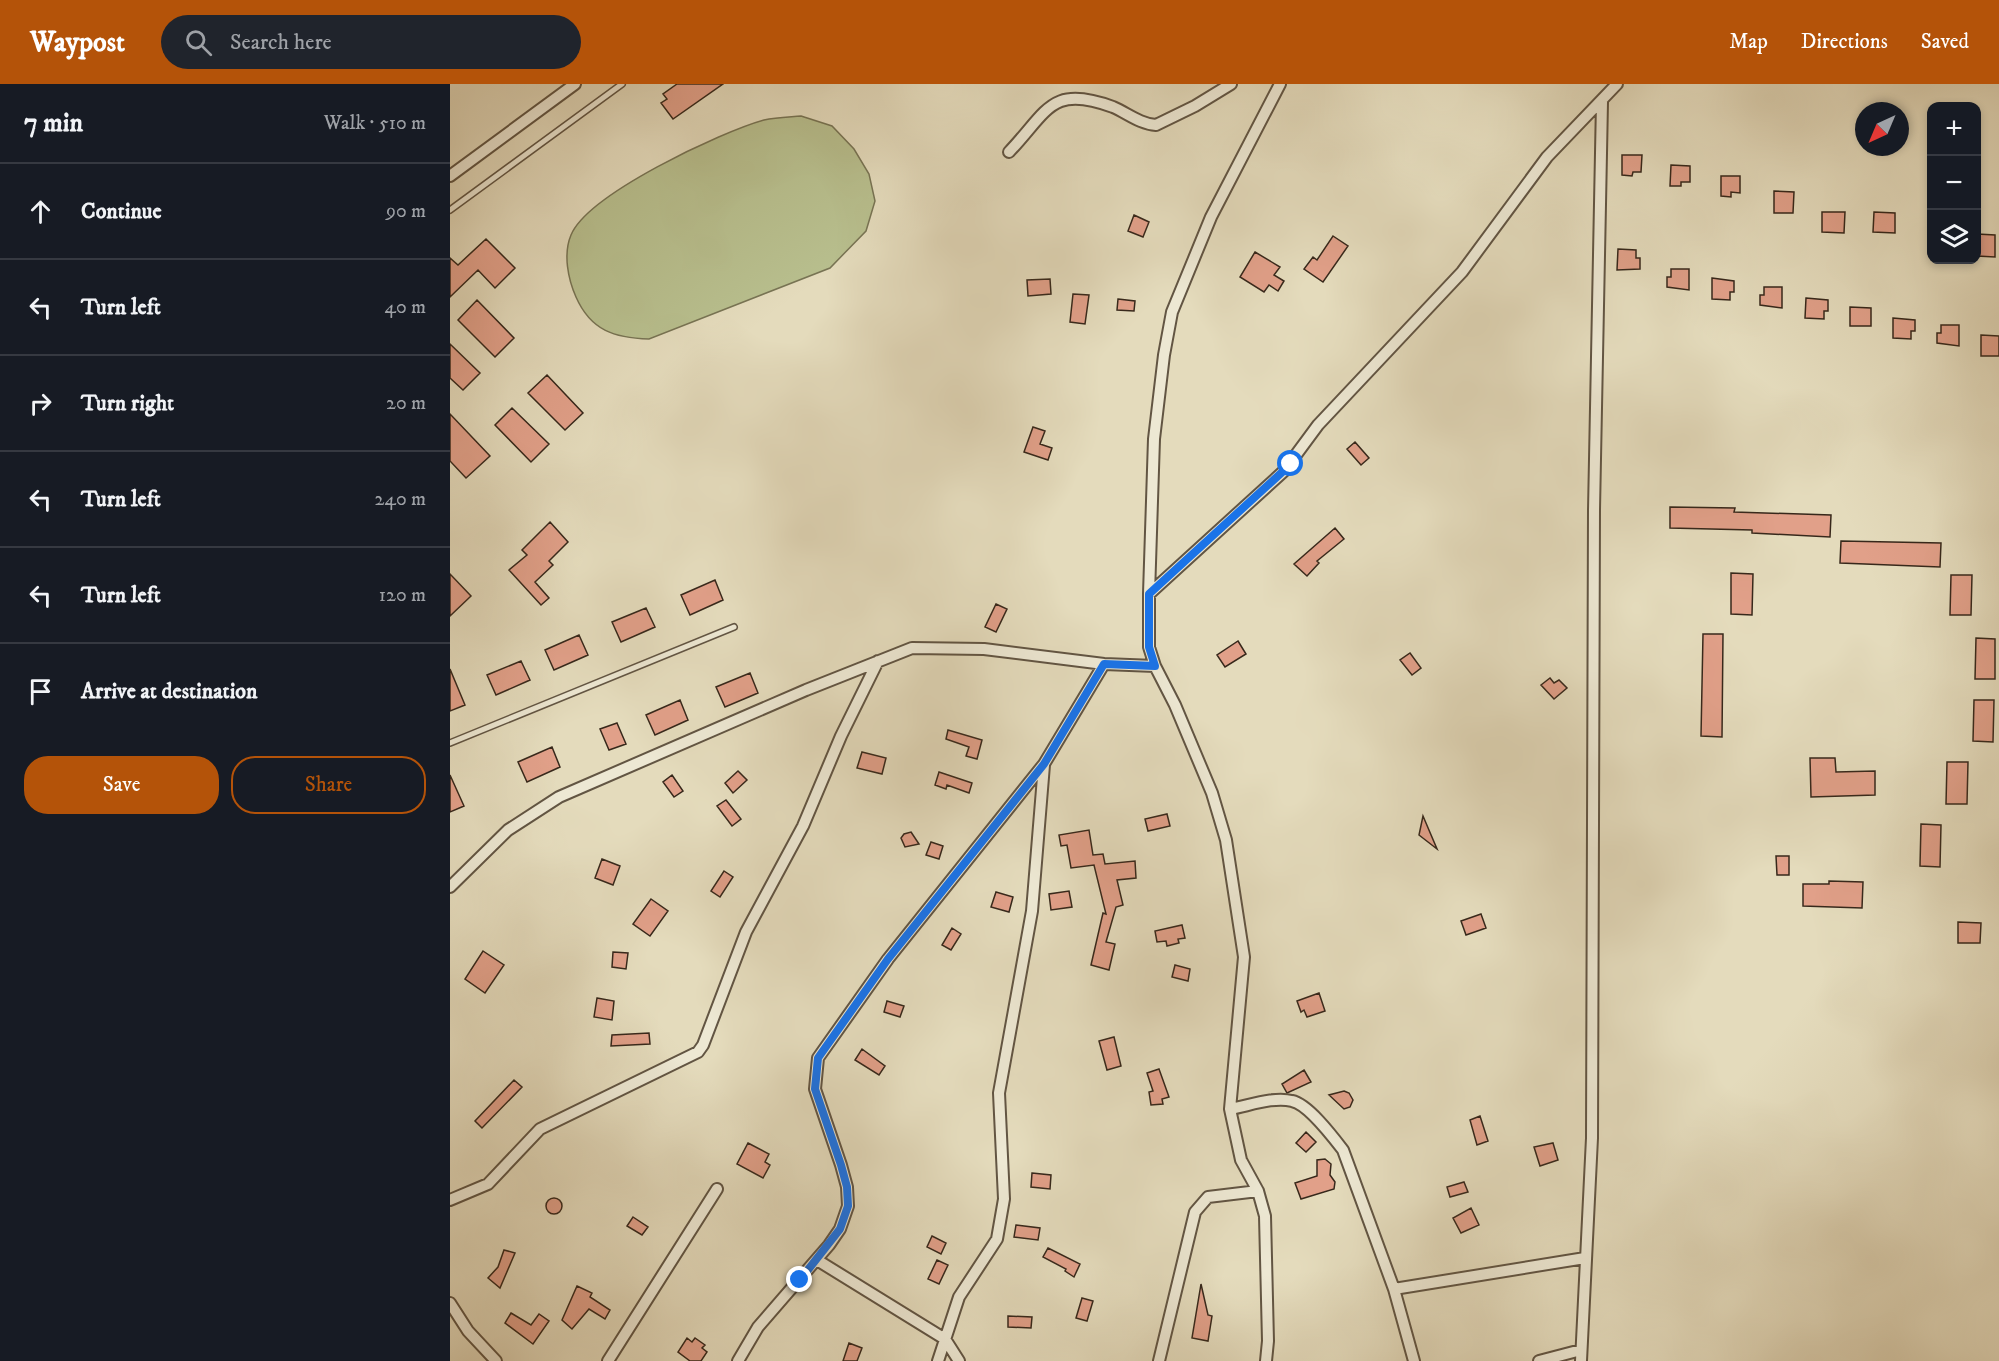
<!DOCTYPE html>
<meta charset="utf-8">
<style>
:root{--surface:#171b24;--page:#20242c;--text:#f1f3f6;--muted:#9ea1a6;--line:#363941;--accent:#b45309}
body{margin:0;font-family:"IM FELL DW Pica",serif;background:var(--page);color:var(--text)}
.controls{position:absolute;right:18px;top:18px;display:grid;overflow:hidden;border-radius:12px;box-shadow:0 3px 9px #0003}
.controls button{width:54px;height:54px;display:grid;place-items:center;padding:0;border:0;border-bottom:2px solid var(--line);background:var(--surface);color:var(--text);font:30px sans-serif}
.compass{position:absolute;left:1405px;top:18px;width:54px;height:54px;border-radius:50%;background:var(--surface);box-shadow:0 3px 9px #0003;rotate:224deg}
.stop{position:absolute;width:18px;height:18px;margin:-14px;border:4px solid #1a73e8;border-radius:50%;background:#fff}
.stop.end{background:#1a73e8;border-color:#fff;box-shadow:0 2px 6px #0008}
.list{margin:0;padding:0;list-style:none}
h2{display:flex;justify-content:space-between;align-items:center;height:78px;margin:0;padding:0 24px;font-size:26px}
h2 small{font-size:20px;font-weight:400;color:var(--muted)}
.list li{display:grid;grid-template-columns:39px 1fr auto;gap:18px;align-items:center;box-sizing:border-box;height:96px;padding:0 24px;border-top:2px solid var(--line)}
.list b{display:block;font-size:22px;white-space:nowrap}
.list em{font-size:20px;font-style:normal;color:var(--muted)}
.actions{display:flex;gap:12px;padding:18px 24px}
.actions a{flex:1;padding:14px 0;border:2px solid var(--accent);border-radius:24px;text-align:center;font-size:21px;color:var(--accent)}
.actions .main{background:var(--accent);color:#fff}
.icon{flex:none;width:33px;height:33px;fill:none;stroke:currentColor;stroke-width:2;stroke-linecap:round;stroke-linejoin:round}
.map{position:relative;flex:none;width:1549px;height:1277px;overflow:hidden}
header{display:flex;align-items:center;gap:36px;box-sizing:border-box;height:84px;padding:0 30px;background:var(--accent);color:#fff}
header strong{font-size:28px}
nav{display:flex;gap:33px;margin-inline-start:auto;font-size:21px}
.search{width:420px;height:54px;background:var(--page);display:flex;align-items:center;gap:15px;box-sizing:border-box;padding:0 21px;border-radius:33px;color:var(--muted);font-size:22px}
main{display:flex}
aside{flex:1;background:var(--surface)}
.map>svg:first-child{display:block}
.green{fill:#b8bf8e;stroke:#787454;stroke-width:1.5}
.building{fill:#e1a089;stroke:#37281b;stroke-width:1.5}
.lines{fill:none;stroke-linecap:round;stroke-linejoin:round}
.lane-casing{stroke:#625543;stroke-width:8}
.street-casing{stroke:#625543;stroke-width:14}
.lane{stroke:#ede8d3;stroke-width:5}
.street{stroke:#ede8d3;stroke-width:10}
.route{stroke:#1a73e8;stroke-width:8}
</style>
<header>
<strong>Waypost</strong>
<div class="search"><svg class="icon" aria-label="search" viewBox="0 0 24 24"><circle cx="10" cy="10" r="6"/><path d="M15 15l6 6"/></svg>Search here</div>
<nav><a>Map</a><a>Directions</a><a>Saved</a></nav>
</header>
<main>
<aside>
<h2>7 min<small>Walk · 510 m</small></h2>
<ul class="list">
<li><svg class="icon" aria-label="ahead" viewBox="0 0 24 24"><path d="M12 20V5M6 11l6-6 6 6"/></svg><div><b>Continue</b></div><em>90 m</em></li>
<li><svg class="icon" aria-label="left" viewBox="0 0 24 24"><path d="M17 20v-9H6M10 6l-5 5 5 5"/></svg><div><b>Turn left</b></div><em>40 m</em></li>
<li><svg class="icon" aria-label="right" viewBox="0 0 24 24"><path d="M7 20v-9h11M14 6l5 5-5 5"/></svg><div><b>Turn right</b></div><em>20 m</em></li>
<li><svg class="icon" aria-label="left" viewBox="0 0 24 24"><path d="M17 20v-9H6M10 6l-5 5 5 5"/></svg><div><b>Turn left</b></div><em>240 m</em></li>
<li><svg class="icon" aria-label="left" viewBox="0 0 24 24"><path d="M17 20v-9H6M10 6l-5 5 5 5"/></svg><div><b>Turn left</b></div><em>120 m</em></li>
<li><svg class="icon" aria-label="arrive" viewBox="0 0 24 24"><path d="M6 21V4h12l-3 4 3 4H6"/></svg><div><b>Arrive at destination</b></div></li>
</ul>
<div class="actions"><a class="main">Save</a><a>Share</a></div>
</aside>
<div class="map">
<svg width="1549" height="1277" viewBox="0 0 1549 1277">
<rect width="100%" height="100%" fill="#e4dbbc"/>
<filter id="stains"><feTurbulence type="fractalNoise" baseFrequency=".00333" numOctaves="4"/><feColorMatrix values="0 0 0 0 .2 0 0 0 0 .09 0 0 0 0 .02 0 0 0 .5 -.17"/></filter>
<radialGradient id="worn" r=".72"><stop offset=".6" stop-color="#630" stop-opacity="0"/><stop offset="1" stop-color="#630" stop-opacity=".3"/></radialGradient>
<path class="green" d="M351,32L382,42L404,65L419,90L425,117L416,147L380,184L199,255C165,254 141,247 126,213C118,195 113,170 121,151C138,110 271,48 314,36C326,33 339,33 351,32Z"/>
<path class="building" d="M227,0H273L223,35L211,19L217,15L213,10Z
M1172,71H1192L1191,88H1183L1182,92L1172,91Z
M1221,81L1240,82V98H1231V102H1220Z
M1271,92H1290V109L1281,108V113L1271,112Z
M1324,107L1344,108L1343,129H1324Z
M1372,128H1395L1394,149L1372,148Z
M1424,128L1445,129V149L1423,148Z
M684,131L699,138L693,153L678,147Z
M1527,150L1545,151V173L1527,172Z
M883,152L898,162L873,198L854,185L863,173L867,176Z
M36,155L65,184L45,204L28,186L0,213V174L8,181Z
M1168,165L1186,166V174H1190V185L1167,186Z
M805,168L830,183L824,191L834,197L828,207L819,201L814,208L790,193Z
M1221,185H1239V206L1217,203V193H1221Z
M1262,194L1284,197V208H1280V216L1262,215Z
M600,195L601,210L578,212L577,196Z
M1314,203H1332V224L1310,221V211H1314Z
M623,210L639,211L635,240L620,238Z
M1356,214L1378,216V227H1374V235L1355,234Z
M668,215L685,217L684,227L667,226Z
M27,216L64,254L45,273L8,236Z
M1400,223L1421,224V242H1400Z
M1443,234L1465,236V247H1461V255L1443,254Z
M1491,241H1509V262L1487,259V249H1491Z
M1531,251L1549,252V272H1531Z
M0,260L30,289L13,306L0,294Z
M97,291L133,329L115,346L78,309Z
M62,324L99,360L81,378L45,341Z
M0,330L40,372L16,394L0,377Z
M583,343L595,347L590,360L602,364L598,376L574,368Z
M905,358L919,374L911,381L897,365Z
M1220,423L1285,424L1284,428L1381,431L1380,453L1302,449V446L1220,444Z
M100,438L118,458L99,477L103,481L85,498L99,514L91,521L59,486L77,471L72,466Z
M885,444L894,455L867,477L869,479L857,492L844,480Z
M1391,457L1491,459L1490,483L1390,479Z
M1281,489L1303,490L1302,531L1281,530Z
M0,490L21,512L0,532Z
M1501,491H1522L1521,531H1500Z
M265,496L273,516L240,531L231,511Z
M546,520L557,525L546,548L535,543Z
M196,524L205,543L171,558L162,538Z
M1253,550H1273L1272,653L1251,652Z
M129,551L138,571L104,586L95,566Z
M1526,554L1545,555V595H1525Z
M788,557L796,570L775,583L767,571Z
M960,569L971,584L962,591L950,576Z
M71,577L80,596L46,611L37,591Z
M0,585L15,621L0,627Z
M300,589L308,609L275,623L266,603Z
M1100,594L1104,599L1109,596L1117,604L1104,615L1091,601Z
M230,616L238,636L205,651L196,631Z
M1524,616H1544L1543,658L1523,657Z
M167,639L176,660L159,666L150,645Z
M498,646L532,656L527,675L516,672L519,663L496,655Z
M102,663L110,683L77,698L68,678Z
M412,668L436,674L432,690L407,684Z
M1360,674H1385L1386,688L1425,687V711L1361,713Z
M1497,678H1518L1517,720H1496Z
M288,687L297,696L283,709L275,699Z
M489,688L522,699L519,709L497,701L496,705L485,701Z
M0,691L14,722L0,728Z
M222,691L233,707L224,713L213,698Z
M276,716L291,735L282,742L267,722Z
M717,730L720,742L698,747L695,735Z
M973,732L987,765L969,751Z
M1471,740L1491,741L1490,783L1470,782Z
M639,746L643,771L653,770L655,780L685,777L686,794L667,796L673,821L666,823L656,858L665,860L659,886L641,881L653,829L656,830L644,781L621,784L617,761L611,762L609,751Z
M461,748L469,760L455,763L451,754L454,750Z
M481,758L493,762L489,775L476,771Z
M1326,772H1339V791H1327Z
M152,775L170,782L163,801L145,794Z
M274,787L283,793L270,813L261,807Z
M1379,797L1413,798L1412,824L1353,822V800H1379Z
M619,807L622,823L601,826L599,810Z
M546,808L563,813L559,828L541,823Z
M201,815L218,827L200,852L183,840Z
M1031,830L1036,844L1016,851L1011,837Z
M1508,838L1531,839L1530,859H1508Z
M732,841L735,854L728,855L729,859L717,862L716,857L707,858L705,847Z
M502,844L511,850L501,866L492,861Z
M33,867L54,881L35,909L15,895Z
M163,868L178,869L176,885L162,883Z
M725,881L740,885L738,897L722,893Z
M869,909L875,927L857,933L854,926L851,928L847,917Z
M147,914L164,917L162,936L144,933Z
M437,917L454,922L450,933L434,928Z
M199,949L200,960L161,962L162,951Z
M664,953L671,982L657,986L649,957Z
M412,965L435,982L429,991L405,976Z
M709,985L719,1013L712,1015L713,1020L701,1021L699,1008L703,1007L697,989Z
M854,986L861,998L837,1009L832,1000Z
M64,996L72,1003L32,1044L25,1037Z
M894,1007L899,1009L903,1016L900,1023L894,1025L879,1011Z
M1030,1032L1038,1057L1027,1061L1020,1036Z
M856,1048L866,1058L856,1068L846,1059Z
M298,1059L319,1070L315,1078L320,1081L313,1094L287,1080Z
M1103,1059L1108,1076L1090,1082L1084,1063Z
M875,1075L881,1080L880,1091L885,1098L884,1105L851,1115L845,1099L867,1092V1076Z
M582,1089L601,1091L600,1105L581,1103Z
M1014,1098L1018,1108L1000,1113L997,1103Z
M96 1122a8 8 0 1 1 16 0a8 8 0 1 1-16 0Z
M1021,1124L1029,1141L1011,1149L1003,1134Z
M183,1133L198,1143L192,1151L177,1142Z
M566,1141L590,1144L588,1156L564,1153Z
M482,1152L496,1159L491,1170L477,1163Z
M598,1164L630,1180L624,1193L615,1187L616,1185L593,1173Z
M54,1166L65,1169L50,1204L38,1194L48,1183Z
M487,1176L498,1181L489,1200L478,1195Z
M751,1200L758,1231L762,1232L758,1257L742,1254Z
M127,1202L142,1209L140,1213L160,1226L155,1235L139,1225L122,1245L112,1236Z
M632,1214L643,1217L637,1237L626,1234Z
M61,1229L81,1241L89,1230L99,1237L83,1260L55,1239Z
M558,1232L582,1233L581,1244L558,1243Z
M237,1254L242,1258L245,1254L255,1261L252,1264L257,1268L251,1277H240L228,1268Z
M399,1259L412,1264L407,1277H393Z"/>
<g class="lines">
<defs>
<path id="lane" d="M0,126L172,0
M0,659L284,543"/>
<path id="street" d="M559,68C598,27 601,0 663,23C677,29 690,40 706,41L745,22L781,0
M0,92L125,0
M699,510L834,387L868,341L1012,188L1097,73L1167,0
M0,803L58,746L109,713L356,606L462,564L534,565L654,580L705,582
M780,1025C798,1022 824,1012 842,1017C858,1020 883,1053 893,1066L944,1205L964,1277
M0,1116L38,1100L90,1045L248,968L253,961L296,848L353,742L391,652L428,577
M367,1176L495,1255L509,1277
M944,1205L1135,1174
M0,1219L18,1247L46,1277
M158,1277L267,1105
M288,1277L308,1243L379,1161L390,1145L398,1122L397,1103L391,1081L365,1005L368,974L438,875L594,680L654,580
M488,1277L509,1213L547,1155L554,1115L549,1009L582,827L594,681
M709,1277L745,1128L758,1113L808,1107
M816,1277L818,1257L815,1132L808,1107L791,1076L780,1025L794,873L776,756L762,709L725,621L705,582L699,563V510L704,355L714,271L722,228L761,133L830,0
M1089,1277L1131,1266
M1131,1277L1142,1054L1144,426L1152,18"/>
</defs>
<use href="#lane" class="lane-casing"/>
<use href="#street" class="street-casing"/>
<use href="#lane" class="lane"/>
<use href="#street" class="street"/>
</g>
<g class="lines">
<path class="route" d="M350,1196L390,1145L398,1122L397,1103L391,1081L365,1005L368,974L438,875L594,680L654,580L705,582L699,563V510L841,380"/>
</g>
<rect width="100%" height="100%" filter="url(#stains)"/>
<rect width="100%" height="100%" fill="url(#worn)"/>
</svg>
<div class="controls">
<button>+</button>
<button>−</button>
<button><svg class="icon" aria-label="layers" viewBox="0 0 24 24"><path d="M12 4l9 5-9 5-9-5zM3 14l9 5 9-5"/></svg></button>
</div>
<svg class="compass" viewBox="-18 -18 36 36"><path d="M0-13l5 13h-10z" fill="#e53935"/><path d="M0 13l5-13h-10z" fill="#9ea1a6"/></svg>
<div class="stop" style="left:841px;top:380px"></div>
<div class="stop end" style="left:350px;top:1196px"></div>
</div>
</main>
